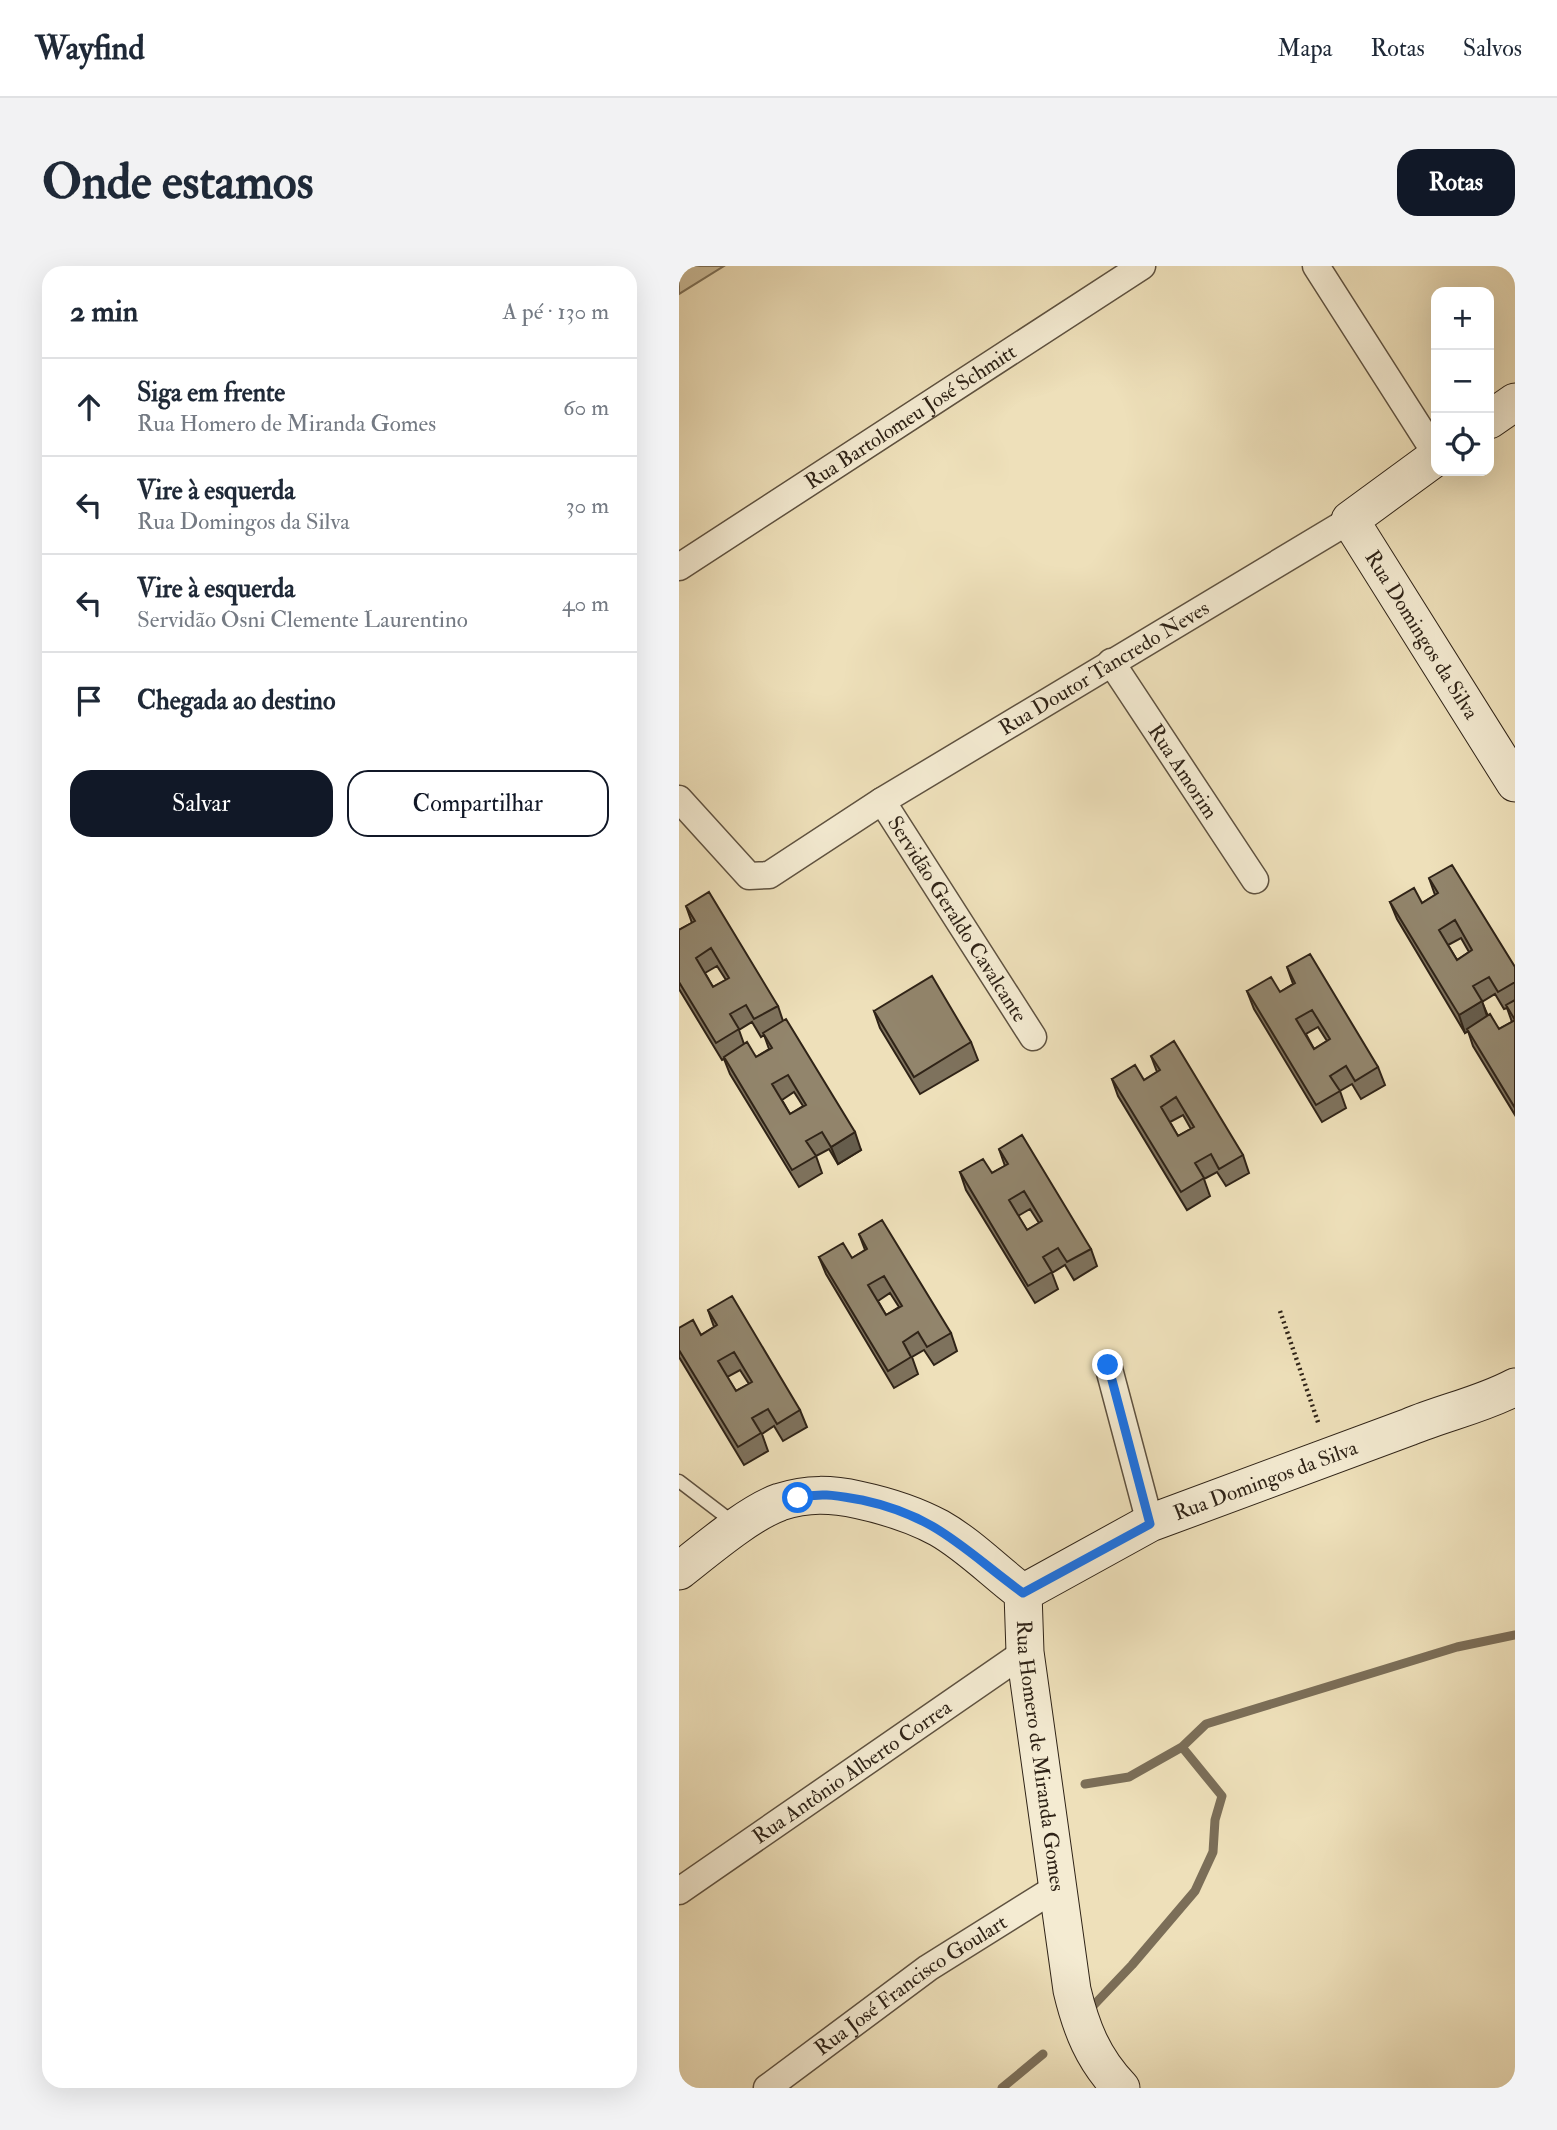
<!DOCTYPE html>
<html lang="pt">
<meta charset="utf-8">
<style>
:root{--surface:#fff;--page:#f2f2f3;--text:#1f2937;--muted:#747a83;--line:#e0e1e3;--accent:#111827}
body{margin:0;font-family:"IM FELL Double Pica",serif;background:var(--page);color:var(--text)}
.controls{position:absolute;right:21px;top:21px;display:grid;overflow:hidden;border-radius:14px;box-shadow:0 7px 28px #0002}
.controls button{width:63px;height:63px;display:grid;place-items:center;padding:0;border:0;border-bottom:2px solid var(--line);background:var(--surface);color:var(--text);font:35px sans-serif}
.stop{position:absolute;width:21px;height:21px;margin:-16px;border:5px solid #1a73e8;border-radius:50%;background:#fff}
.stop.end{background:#1a73e8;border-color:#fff;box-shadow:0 2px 7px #0008}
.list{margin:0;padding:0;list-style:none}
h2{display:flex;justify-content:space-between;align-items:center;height:91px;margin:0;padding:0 28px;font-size:30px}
h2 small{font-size:23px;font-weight:400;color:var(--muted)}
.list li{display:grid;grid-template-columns:46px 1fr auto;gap:21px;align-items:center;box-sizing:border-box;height:98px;padding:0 28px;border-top:2px solid var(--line)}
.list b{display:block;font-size:26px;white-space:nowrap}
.list p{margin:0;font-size:23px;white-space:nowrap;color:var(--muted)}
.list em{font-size:23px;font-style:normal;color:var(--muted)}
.actions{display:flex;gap:14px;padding:21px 28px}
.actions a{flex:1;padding:16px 0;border:2px solid var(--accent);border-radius:21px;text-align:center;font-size:24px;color:var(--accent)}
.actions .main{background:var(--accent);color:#fff}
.icon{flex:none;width:38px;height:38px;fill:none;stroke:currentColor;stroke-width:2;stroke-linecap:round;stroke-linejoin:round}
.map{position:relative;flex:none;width:836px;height:1822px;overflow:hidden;border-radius:21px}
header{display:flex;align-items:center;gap:42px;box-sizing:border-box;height:98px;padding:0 35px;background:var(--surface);border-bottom:2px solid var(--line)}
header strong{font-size:33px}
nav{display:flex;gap:38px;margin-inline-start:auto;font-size:24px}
.intro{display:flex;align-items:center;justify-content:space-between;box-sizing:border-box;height:168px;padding:0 42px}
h1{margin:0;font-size:49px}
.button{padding:18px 32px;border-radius:21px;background:var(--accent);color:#fff;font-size:24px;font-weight:700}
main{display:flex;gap:42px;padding:0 42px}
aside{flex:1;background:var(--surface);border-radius:21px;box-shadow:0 7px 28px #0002}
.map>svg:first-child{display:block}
.green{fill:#cec09e;stroke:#7e725a;stroke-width:2}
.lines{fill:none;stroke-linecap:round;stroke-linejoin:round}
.stream{stroke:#7b6e58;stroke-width:9}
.lane-casing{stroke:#5f5240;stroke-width:15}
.street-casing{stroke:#5f5240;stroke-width:29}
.secondary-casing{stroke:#2f2317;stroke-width:39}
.path{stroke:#2f2317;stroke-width:4.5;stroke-dasharray:2 3.5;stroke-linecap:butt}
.lane{stroke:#f4ebd2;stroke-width:12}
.street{stroke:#f4ebd2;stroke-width:26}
.secondary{stroke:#f4ebd2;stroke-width:37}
.wall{fill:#7e725d;stroke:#2f2317;stroke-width:2;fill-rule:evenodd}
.shaded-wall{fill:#665d4c;stroke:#2f2317;stroke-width:2}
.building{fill:#92856c;stroke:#2f2317;stroke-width:2;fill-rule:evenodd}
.route{stroke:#1a73e8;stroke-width:9}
.labels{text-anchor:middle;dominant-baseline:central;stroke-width:7;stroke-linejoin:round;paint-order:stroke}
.street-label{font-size:21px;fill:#2f2317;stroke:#f4ebd2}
</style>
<header>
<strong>Wayfind</strong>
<nav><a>Mapa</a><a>Rotas</a><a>Salvos</a></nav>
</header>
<div class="intro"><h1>Onde estamos</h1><a class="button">Rotas</a></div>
<main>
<aside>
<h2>2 min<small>A pé · 130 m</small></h2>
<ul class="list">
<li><svg class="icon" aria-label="ahead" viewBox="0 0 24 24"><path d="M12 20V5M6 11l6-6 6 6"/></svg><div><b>Siga em frente</b><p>Rua Homero de Miranda Gomes</p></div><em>60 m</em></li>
<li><svg class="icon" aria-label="left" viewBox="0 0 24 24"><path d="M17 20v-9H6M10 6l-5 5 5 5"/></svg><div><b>Vire à esquerda</b><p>Rua Domingos da Silva</p></div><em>30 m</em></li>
<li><svg class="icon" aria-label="left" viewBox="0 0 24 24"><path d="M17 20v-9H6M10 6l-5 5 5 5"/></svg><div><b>Vire à esquerda</b><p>Servidão Osni Clemente Laurentino</p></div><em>40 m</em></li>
<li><svg class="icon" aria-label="arrive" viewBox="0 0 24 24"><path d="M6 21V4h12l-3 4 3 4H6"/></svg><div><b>Chegada ao destino</b></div></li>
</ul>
<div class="actions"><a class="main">Salvar</a><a>Compartilhar</a></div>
</aside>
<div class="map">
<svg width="836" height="1822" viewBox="0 0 836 1822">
<rect width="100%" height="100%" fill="#eee0ba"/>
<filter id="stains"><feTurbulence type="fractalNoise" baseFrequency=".00286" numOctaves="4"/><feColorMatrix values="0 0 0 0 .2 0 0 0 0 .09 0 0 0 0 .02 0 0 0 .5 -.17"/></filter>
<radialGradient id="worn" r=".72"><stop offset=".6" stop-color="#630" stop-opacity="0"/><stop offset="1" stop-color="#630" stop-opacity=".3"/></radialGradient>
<path class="green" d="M0,0H45L0,28Z"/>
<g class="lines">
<path class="stream" d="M406,1518L450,1511L503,1481L527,1458L778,1381L836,1369
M413,1741L453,1699L516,1625L534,1586L536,1554L543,1530L503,1481
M323,1822L364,1788"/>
<defs>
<path id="lane" d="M0,1215L55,1257"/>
<g id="street">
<path d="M637,0L757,188"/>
<path id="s1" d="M0,301L463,0"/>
<path id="s2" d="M432,396L576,614"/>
<path id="s3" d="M0,533L70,610L90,609L203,535L671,254"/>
<path id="s4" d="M203,535L354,771"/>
<path d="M429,1099L471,1257"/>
<path id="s5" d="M0,1625L346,1386"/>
<path id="s6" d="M88,1822L249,1702L380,1620"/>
</g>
<g id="secondary">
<path d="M810,154L836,136"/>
<path id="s7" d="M757,191L671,254L836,517"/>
<path id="s8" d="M0,1305C27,1284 70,1247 101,1236C129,1227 152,1228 180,1234C208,1240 234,1248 260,1262C290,1279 316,1306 344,1327L346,1386L393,1724C402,1762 414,1793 442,1822"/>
<path id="s9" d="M344,1327L471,1257L730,1161C766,1146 802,1139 836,1121"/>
</g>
</defs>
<use href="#lane" class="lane-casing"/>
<use href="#street" class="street-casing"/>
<use href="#secondary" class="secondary-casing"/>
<path class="path" d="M601,1045L640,1159"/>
<use href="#lane" class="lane"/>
<use href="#street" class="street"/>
<use href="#secondary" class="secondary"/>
</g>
<path class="wall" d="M750,612L836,701V849L794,780L789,765L786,767L718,653L711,636L743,637L756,629ZM782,672L790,686L778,694L769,679ZM816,728L825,743L828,742L833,756L820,763L809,750L803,736Z
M7,640L99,740L104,755L182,884L159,898L150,883L137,890L143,907L120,921L51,808L45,793L43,794L0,723V664L13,657ZM38,700L47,714L34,721L26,707ZM73,756L82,771L85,769L90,783L77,791L65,778L60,764ZM115,826L124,840L111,848L103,834Z
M608,701L699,801L706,819L682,833L673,818L661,825L667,842L643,856L575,743L568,725L601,726L614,718ZM639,761L648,775L635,783L627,768Z
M195,745L292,776L299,794L241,828L201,762Z
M472,790L564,889L570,907L547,920L538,906L525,913L531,930L508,944L439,830L433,813L465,814L478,806ZM504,849L512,863L499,870L491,856Z
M320,883L412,983L418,1000L395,1014L386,999L373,1007L379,1023L356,1037L287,924L281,906L313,907L326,900ZM351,943L360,957L348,964L339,950Z
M180,968L272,1067L278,1085L255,1099L245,1084L233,1091L239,1108L215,1122L147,1008L140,991L173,992L186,984ZM211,1027L220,1041L207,1049L199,1035Z
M29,1044L121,1144L128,1161L104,1175L95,1160L83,1168L89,1185L65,1199L0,1091V1062L22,1069L35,1061ZM61,1104L70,1118L57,1125L48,1111Z"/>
<path class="shaded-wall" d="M803,735L809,753L786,767L780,749Z
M176,866L182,884L159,898L152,881Z"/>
<path class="building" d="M773,599L836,701V716L819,726L810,711L794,720L803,735L780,749L711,636L735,622L743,637L759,627L750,612ZM776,654L793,684L778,694L760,664Z
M30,626L99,740L75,753L67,739L51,748L60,763L37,777L0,716V664L16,655L7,640ZM32,682L50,712L34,721L17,692Z
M631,688L699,801L676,815L667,800L651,810L661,825L637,839L568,725L592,711L601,726L616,717L608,701ZM633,744L651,773L635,783L617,753Z
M253,710L292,776L235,811L195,745Z
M836,734V842L788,763L811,748L820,763L836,754L827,739Z
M107,753L176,866L152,881L143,866L127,875L137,890L113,904L45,791L68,776L77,791L93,782L84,767ZM109,809L127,839L111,848L93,818Z
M495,775L564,889L540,903L532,888L516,897L525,912L502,926L433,813L456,799L465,814L481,804L472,790ZM497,831L515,861L499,870L482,841Z
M343,869L412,983L388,996L379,982L364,991L373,1006L349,1020L281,906L304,893L313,907L329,898L320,883ZM345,925L363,955L348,964L330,934Z
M203,954L272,1067L248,1081L239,1066L224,1076L232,1091L209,1105L140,991L164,977L173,992L188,983L180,968ZM205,1010L223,1040L207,1049L189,1019Z
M53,1030L121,1144L98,1158L89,1143L73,1152L82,1167L59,1181L0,1084V1062L14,1054L22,1069L38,1059L29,1044ZM55,1086L73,1116L57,1125L39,1095Z"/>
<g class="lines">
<path class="route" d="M119,1232C143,1226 159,1230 183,1234C258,1250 285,1284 344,1327L471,1258L429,1099"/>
</g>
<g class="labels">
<g class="street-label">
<text stroke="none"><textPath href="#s1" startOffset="276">Rua Bartolomeu José Schmitt</textPath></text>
<text stroke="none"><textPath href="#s7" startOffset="242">Rua Domingos da Silva</textPath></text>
<text stroke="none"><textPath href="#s3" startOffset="518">Rua Doutor Tancredo Neves</textPath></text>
<text stroke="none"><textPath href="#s2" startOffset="131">Rua Amorim</textPath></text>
<text stroke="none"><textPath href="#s4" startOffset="140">Servidão Geraldo Cavalcante</textPath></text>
<text stroke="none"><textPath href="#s9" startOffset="268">Rua Domingos da Silva</textPath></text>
<text stroke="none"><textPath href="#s8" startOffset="558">Rua Homero de Miranda Gomes</textPath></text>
<text stroke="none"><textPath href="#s5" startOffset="210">Rua Antônio Alberto Correa</textPath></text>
<text stroke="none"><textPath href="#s6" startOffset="177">Rua José Francisco Goulart</textPath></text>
</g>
</g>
<rect width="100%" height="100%" filter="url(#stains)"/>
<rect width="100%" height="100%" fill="url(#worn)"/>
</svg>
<div class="controls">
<button>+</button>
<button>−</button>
<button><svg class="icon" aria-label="locate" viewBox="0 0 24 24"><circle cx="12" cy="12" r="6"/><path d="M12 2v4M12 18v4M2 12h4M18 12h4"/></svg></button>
</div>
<div class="stop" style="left:119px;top:1232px"></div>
<div class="stop end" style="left:429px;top:1099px"></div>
</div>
</main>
